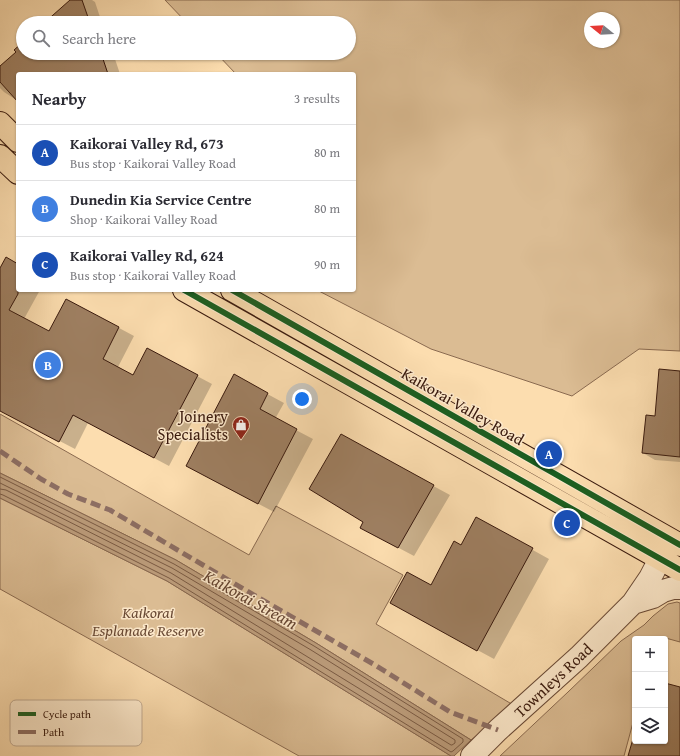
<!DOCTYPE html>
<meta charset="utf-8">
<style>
:root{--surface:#fff;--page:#f2f2f3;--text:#2b2b33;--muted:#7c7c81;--line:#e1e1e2;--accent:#db2777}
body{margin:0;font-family:"Gentium Book Plus",serif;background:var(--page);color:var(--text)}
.controls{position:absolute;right:12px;bottom:12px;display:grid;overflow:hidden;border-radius:4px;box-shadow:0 1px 3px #0004}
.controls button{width:36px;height:36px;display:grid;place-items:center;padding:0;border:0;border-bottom:1px solid var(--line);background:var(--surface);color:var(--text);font:20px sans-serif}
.compass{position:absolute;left:584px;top:12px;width:36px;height:36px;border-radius:50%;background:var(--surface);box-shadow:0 1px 3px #0004;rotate:288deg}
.you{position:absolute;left:302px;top:399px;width:14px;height:14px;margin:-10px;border:3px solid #fff;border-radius:50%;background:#1a73e8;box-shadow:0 0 0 6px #1a73e833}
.badge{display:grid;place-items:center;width:26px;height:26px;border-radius:50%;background:var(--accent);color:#fff;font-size:13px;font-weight:700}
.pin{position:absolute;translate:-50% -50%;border:2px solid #fff;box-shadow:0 1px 4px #0006}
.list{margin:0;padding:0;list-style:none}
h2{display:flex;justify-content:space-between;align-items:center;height:52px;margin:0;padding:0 16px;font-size:17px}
h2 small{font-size:13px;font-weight:400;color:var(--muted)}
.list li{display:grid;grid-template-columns:26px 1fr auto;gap:12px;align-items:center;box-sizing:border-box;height:56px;padding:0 16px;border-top:1px solid var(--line)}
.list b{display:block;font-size:15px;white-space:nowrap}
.list p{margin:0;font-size:13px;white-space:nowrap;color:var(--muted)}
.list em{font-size:13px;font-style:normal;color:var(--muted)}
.icon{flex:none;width:22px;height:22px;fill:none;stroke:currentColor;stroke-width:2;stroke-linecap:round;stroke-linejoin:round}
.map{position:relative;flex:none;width:680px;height:756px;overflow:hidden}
.search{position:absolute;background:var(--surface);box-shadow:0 1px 3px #0004;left:16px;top:16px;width:340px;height:44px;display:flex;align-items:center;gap:10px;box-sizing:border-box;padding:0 14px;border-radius:22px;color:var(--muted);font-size:15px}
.panel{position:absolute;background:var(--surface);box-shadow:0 1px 3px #0004;left:16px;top:72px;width:340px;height:220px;border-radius:4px}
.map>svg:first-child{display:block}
.green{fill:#dbbc93;stroke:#8a6a50;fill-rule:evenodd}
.water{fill:#ba9a78;stroke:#86664d}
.shadow{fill:#0003}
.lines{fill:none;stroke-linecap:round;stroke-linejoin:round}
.shore{stroke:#7a5a42;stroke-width:1}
.building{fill:#9e7f61;stroke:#39190d}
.minor-casing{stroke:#6a4a36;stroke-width:24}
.major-casing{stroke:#39190d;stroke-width:24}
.minor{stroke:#fde9cb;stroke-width:22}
.major{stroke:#fcddaf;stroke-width:22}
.quiet{stroke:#8d6e63;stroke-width:5;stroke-dasharray:10 5;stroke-linecap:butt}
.cycleway-casing{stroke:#fde9cb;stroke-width:8}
.cycleway{stroke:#1b5e20;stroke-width:6}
.labels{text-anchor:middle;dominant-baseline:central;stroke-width:3;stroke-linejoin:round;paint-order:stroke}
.street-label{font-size:16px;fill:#39190d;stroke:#fde9cb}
.poi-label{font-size:16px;fill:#39190d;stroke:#fde9cb;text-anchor:end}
.park-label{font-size:16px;font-style:italic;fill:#6a4a35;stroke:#fde9cb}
.water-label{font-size:17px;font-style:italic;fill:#664632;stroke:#fde9cb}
.key{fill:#fde9cb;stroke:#c2ab92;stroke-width:1}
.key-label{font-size:11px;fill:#39190d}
</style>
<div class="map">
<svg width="680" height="756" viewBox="0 0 680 756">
<rect width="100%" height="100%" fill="#fcddaf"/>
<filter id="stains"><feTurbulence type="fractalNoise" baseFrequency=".005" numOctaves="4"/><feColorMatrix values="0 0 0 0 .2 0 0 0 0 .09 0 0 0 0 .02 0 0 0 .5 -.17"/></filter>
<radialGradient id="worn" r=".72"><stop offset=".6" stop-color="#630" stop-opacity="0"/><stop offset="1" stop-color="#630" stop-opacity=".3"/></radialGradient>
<path class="green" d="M165,0H680V351L639,349L572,396L431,349L317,290H354V74H236L216,53H349V23H187ZM590,18H614V42H590Z
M0,414L249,555L276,506L403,575L376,624L515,706L471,740L316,643L176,560L0,473Z
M0,498L167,581L451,756H299L0,589Z
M677,602L680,603V642L662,637L661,639H635V715L624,756H500L568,692L621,641L644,625L653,616L668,604Z"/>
<path class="water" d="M0,473L176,560L316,643L471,740L454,756H451L167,581L0,498Z"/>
<path class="shadow" d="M71,0H92L95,2L102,23H45Z
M23,43V53H113L120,74H18V101L4,92L0,88V67L17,52Z
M18,265V290H40L24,319L49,333L67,300L134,336L118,367L133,377L197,376L212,384L169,466L88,423L75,449L0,410V270Z
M680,372V462L655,460L643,453L655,417Z
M234,376L284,403L275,419L313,439L274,512L203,475Z
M341,436L450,495L414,556L378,537Z
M477,519L549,559L494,659L407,612L431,586L461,546Z"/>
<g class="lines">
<path class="shore" d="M0,477L174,564L314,646L463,739V742L453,751L451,752L169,578L3,495L0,494
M0,483L172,568L311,650L455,740V743L452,745H451L171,573L6,490L0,489"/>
</g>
<path class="building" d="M70,0H82L90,23H44Z
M23,42V53H101L108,74H18V102L0,82V66L16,52L14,50Z
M6,257L18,264V294L9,310L49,331L66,299L119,327L103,359L133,375L147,348L198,375L154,458L73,415L59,442L0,411V268Z
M659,369L680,371V457L642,453L646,415L655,416Z
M234,374L268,393L260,409L297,429L258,504L186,466Z
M341,434L434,485L398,548L360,528L363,522L309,489Z
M476,517L533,548L477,651L390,603L407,572L431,585L454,541L461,545Z
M665,683L680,687V756H628L635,732V741H665Z"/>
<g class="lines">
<defs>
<path id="minor" d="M633,603L653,597L663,591L673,588H680
M472,756L498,730L579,657L633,603L650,578L669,542"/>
<path id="major" d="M0,123L18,141
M0,156L18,173
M184,290L680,570
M232,290L680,545"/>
</defs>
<use href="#minor" class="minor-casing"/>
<use href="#major" class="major-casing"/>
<use href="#minor" class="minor"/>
<use href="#major" class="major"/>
<path class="quiet" d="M0,451L41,479L68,494L110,510L252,594L375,665L450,712L498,730"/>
<defs>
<path id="cycleway" d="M184,290L680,570
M232,290L680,545"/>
</defs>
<use href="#cycleway" class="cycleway-casing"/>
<use href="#cycleway" class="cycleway"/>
</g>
<defs>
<symbol id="shop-pin" viewBox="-11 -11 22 30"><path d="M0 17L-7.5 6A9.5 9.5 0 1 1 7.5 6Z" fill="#8f2418" stroke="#fde9cb"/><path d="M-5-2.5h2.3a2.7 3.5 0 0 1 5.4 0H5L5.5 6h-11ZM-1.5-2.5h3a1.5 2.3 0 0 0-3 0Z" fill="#fff"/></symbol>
</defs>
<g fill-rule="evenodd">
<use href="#shop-pin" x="231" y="415" width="20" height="27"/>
</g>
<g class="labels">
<g class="street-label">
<text transform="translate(463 406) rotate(30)">Kaikorai Valley Road</text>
<text transform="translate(553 680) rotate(-43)">Townleys Road</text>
</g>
<g class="poi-label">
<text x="228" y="416">Joinery<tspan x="228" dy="18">Specialists</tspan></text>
</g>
<g class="park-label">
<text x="148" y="612">Kaikorai<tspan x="148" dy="18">Esplanade Reserve</tspan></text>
</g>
<g class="water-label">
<text transform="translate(251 599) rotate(29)">Kaikorai Stream</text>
</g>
</g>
<rect x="10" y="700" width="132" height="46" rx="6" class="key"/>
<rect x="18" y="712" width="18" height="4" fill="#1b5e20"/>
<rect x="18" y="730" width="18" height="4" fill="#8d6e63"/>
<g class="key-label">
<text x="43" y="718">Cycle path</text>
<text x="43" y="736">Path</text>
</g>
<rect width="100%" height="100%" filter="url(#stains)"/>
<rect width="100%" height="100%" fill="url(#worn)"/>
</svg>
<div class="controls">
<button>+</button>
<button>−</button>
<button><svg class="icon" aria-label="layers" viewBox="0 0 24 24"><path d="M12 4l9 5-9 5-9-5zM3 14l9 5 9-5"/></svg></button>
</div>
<svg class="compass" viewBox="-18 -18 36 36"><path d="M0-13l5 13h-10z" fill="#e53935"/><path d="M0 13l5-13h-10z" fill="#7c7c81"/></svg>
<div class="you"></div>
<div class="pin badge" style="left:549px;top:454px;background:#1a4fb4">A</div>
<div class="pin badge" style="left:48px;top:365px;background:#3f7fe0">B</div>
<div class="pin badge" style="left:567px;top:523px;background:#1a4fb4">C</div>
<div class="search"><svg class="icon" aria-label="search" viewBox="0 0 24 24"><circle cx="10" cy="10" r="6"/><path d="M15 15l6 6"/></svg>Search here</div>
<section class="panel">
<h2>Nearby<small>3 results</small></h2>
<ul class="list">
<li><span class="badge" style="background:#1a4fb4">A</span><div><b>Kaikorai Valley Rd, 673</b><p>Bus stop · Kaikorai Valley Road</p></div><em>80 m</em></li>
<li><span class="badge" style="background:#3f7fe0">B</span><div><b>Dunedin Kia Service Centre</b><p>Shop · Kaikorai Valley Road</p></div><em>80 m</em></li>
<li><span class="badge" style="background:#1a4fb4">C</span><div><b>Kaikorai Valley Rd, 624</b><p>Bus stop · Kaikorai Valley Road</p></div><em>90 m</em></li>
</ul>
</section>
</div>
